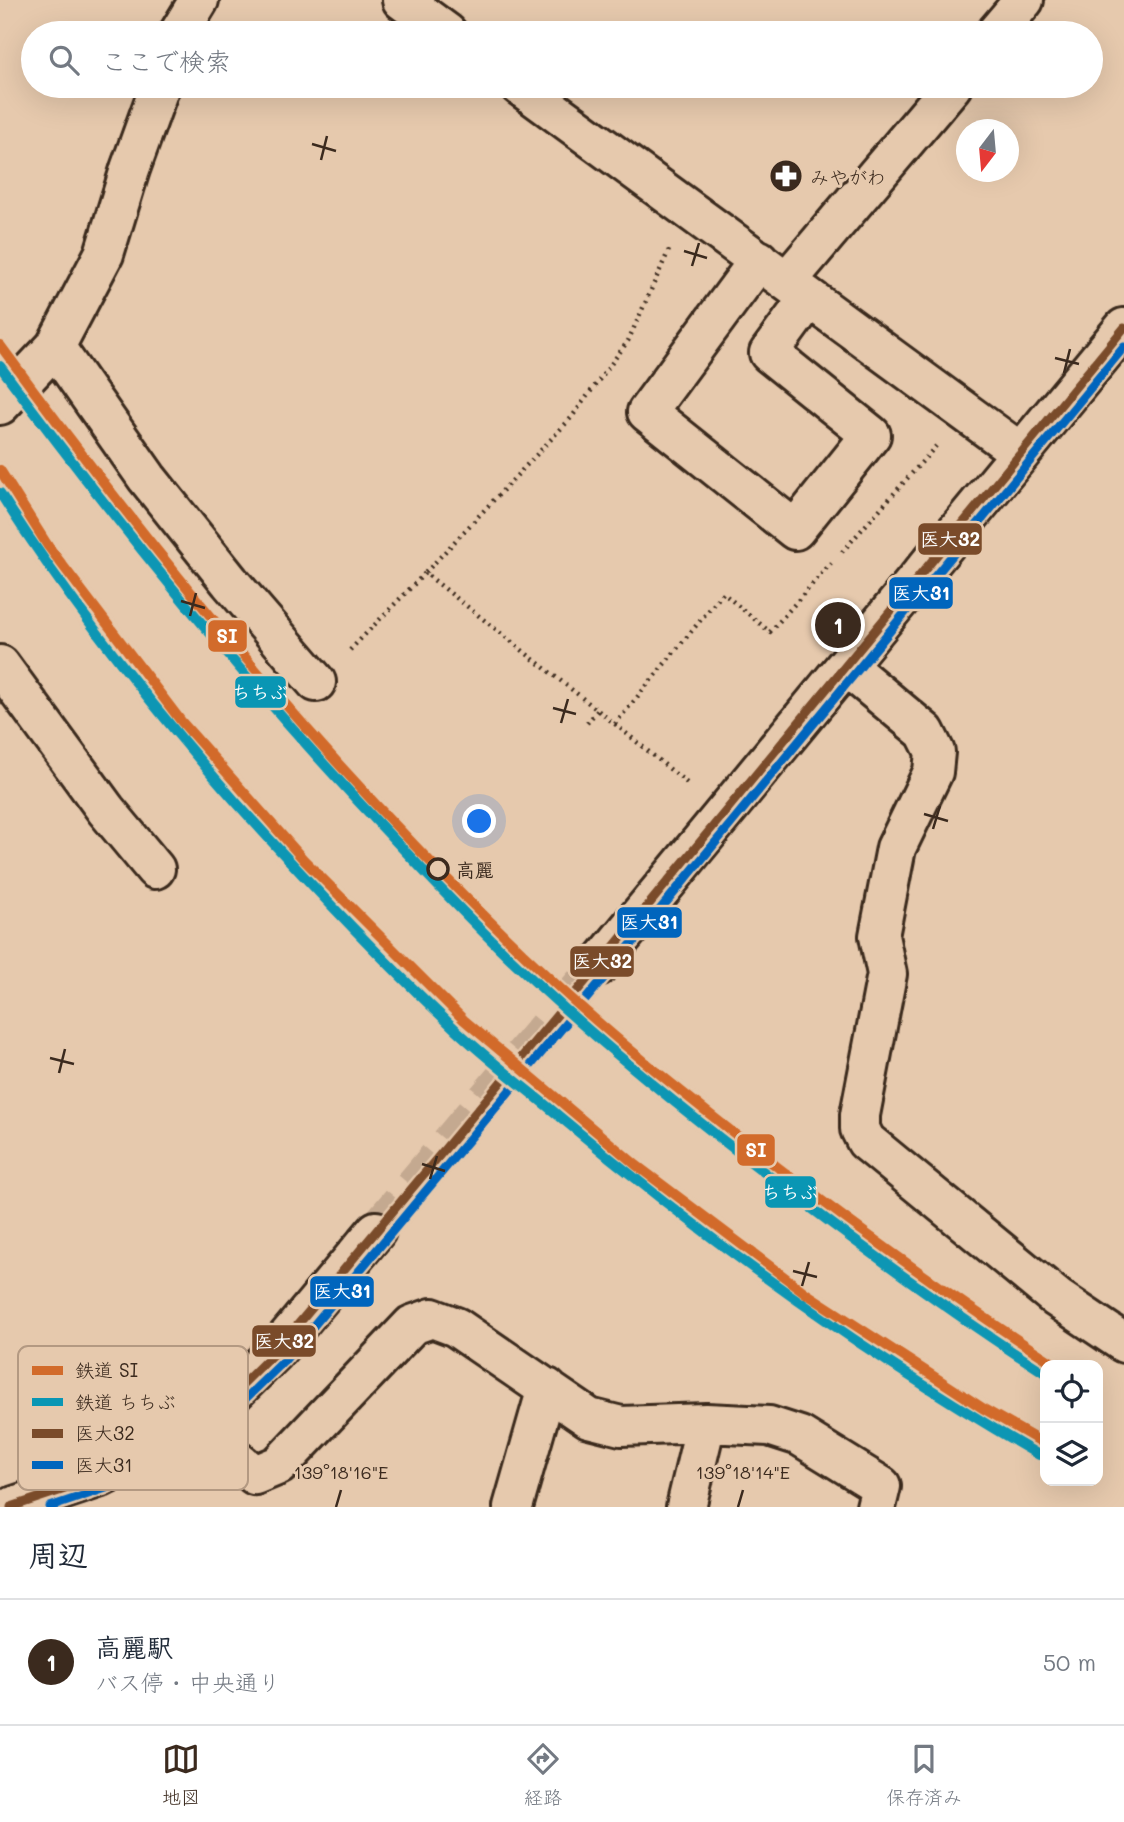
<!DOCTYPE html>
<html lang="ja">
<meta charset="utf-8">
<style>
:root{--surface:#fff;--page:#f6f6f7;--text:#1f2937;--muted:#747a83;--line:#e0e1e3;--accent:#3b2a1e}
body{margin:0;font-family:Mali,"Klee One",sans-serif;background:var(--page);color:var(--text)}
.controls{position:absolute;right:21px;bottom:21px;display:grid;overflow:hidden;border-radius:14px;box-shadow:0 7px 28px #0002}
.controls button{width:63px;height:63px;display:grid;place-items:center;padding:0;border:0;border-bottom:2px solid var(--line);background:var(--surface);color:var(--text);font:35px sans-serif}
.compass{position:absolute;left:956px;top:119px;width:63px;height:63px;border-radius:50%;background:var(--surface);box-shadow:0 7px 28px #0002;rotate:196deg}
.you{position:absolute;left:480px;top:822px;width:24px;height:24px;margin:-18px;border:5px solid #fff;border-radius:50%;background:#1a73e8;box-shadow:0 0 0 10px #1a73e833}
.badge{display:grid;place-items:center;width:46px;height:46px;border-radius:50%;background:var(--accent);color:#fff;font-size:23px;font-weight:700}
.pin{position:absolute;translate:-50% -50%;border:4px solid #fff;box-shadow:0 2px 7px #0006}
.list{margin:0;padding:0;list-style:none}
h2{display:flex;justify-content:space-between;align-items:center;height:91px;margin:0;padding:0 28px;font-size:30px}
h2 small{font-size:23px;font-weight:400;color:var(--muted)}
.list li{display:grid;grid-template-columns:46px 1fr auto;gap:21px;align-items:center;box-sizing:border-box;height:126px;padding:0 28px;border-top:2px solid var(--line)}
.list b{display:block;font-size:26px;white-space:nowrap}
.list p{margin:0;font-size:23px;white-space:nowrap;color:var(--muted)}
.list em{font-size:23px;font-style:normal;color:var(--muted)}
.icon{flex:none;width:38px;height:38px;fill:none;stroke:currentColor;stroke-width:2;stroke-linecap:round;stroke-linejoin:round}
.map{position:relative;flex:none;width:1124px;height:1507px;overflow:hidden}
.search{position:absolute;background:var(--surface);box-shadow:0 7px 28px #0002;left:21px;right:21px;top:21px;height:77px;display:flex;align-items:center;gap:18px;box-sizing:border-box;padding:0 24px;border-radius:38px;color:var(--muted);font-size:26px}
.sheet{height:217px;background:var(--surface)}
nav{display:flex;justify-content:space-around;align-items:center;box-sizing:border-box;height:98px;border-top:2px solid var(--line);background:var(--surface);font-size:19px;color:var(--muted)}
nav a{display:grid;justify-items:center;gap:4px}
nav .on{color:var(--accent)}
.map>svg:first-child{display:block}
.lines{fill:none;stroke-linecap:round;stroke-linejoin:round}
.minor-tunnel{stroke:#c4a990;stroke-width:38;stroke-dasharray:38 19;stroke-linecap:butt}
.minor-casing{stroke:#3b2a1e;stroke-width:44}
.path{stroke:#3b2a1e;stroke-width:4.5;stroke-dasharray:2 5;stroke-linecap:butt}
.minor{stroke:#e6c9ad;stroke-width:38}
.bus-1-casing{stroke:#e6c9ad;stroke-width:14}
.bus-2-casing{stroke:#e6c9ad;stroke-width:14}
.bus-1{stroke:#7a4b2a;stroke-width:9}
.bus-2{stroke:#0065bd;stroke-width:9}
.rail-1-casing{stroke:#e6c9ad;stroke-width:16}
.rail-2-casing{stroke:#e6c9ad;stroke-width:16}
.rail-1{stroke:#d26b2b;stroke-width:10}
.rail-2{stroke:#0996b4;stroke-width:10}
.ticks{fill:none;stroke:#3b2a1e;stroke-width:2.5}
.stop-dot{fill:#e6c9ad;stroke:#3b2a1e;stroke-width:3.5}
.labels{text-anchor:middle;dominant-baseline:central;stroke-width:6;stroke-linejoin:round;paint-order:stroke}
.poi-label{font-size:19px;fill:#3b2a1e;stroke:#e6c9ad;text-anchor:start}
.stop-label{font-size:19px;font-weight:bold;fill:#3b2a1e;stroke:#e6c9ad;text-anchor:start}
.key{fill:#e6c9ad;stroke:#b39982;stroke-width:2}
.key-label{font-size:19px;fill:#3b2a1e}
.ticks-label{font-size:18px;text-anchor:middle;fill:#3b2a1e;stroke:#e6c9ad;stroke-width:6;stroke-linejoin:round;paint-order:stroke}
.line-badge{stroke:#e6c9ad;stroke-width:2.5}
.badge-label{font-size:19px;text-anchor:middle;font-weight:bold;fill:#fff}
</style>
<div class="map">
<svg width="1124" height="1507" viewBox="0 0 1124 1507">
<rect width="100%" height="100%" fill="#e6c9ad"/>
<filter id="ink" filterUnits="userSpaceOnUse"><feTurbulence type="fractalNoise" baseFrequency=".0143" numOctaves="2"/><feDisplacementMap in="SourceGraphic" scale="14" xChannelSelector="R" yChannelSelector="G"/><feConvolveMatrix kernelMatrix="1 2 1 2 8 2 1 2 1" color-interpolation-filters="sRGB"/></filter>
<g filter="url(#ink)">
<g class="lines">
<path class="minor-tunnel" d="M376,1231L598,966"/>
<defs>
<path id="minor" d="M402,0L447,33
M179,33L199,0
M996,33L1024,0
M520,86L1021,453
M759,260L647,412L795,530L871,435L769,353L809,298
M787,281L952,86
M55,347L147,478L230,582L316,682
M0,405L55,347L104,254L130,169L160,86
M0,665L106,810L155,869
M846,666L925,732L935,752L933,772L896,848L879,936L887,974L860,1115V1129L866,1141L1057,1298L1124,1343
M598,966L1124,328
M197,1429L255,1475L279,1465L412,1325L432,1318L456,1327L589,1418L621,1426L706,1423L769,1426L800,1436L881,1486L876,1507
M11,1507L101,1477L197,1429L275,1352L376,1231
M513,1507L547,1388
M686,1507L706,1423"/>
</defs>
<use href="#minor" class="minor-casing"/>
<path class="path" d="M669,250L628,341L571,418L425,573L615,724L723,593L770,632L831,563
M842,552L936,446
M350,650L425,573
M587,723L598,710
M615,724L688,784"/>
<use href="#minor" class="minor"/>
<defs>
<path id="bus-1" d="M11,1507L101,1477L197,1429L275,1352L598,966L1124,328"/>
<path id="bus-2" d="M50,1507L106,1488L204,1439L284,1361L607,974L1124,347"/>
</defs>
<use href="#bus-1" class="bus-1-casing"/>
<use href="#bus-2" class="bus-2-casing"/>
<use href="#bus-1" class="bus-1"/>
<use href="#bus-2" class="bus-2"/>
<defs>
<path id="rail-1" d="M0,345C165,570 344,787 549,978C614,1039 684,1094 754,1149C852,1225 952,1298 1056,1365
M0,470L48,546L181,721L304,860L464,1020L636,1165L807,1294L984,1409L1045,1444"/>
<path id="rail-2" d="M0,366C125,535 258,698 404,850C449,898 495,946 544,990C609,1050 677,1105 747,1159C844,1234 942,1307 1045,1373
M0,493C69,602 150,704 235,801C305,879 378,956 454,1028C487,1059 524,1087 559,1116C709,1242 869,1357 1039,1455"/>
</defs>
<use href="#rail-1" class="rail-1-casing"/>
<use href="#rail-2" class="rail-2-casing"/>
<use href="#rail-1" class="rail-1"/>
<use href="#rail-2" class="rail-2"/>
</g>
</g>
<path class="ticks" d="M312,144L336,151M321,160L327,136M684,251L707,258M692,266L699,243M1055,358L1079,364M1064,373L1070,349M181,601L205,608M190,616L196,593M553,708L576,714M561,723L568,699M924,814L948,821M933,829L940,806M50,1058L74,1064M59,1073L65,1049M422,1164L445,1171M430,1179L437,1156M793,1271L817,1277M802,1286L809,1262M336,1507L341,1490M738,1507L743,1490"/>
<defs>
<symbol id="pharmacy-disc" viewBox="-11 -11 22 22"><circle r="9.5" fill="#3b2a1e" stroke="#e6c9ad"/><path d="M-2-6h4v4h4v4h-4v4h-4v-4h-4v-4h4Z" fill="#fff"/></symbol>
</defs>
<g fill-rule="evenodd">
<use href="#pharmacy-disc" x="767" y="157" width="38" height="38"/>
</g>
<circle class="stop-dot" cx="438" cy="869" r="10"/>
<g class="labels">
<g class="poi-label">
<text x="810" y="176">みやがわ</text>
</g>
<g class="stop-label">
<text x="456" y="869">高麗</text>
</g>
</g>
<rect x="18" y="1346" width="230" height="144" rx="10" class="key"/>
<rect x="32" y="1366" width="31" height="9" fill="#d26b2b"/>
<rect x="32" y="1398" width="31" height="8" fill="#0996b4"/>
<rect x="32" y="1429" width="31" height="9" fill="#7a4b2a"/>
<rect x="32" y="1461" width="31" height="8" fill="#0065bd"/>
<g class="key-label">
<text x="75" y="1377">鉄道 SI</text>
<text x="75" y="1409">鉄道 ちちぶ</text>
<text x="75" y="1440">医大32</text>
<text x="75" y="1472">医大31</text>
</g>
<g class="ticks-label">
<text x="341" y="1479">139°18'16"E</text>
<text x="743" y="1479">139°18'14"E</text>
</g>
<g class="line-badge">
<rect x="917" y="522" width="66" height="34" rx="7" fill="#7a4b2a"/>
<rect x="888" y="576" width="66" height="34" rx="7" fill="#0065bd"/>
<rect x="207" y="619" width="41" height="34" rx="7" fill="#d26b2b"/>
<rect x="234" y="675" width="53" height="34" rx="7" fill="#0996b4"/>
<rect x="616" y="906" width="67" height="33" rx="7" fill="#0065bd"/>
<rect x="569" y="945" width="66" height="33" rx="7" fill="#7a4b2a"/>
<rect x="736" y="1133" width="40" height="34" rx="7" fill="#d26b2b"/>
<rect x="764" y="1175" width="53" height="34" rx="7" fill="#0996b4"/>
<rect x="309" y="1275" width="66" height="33" rx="7" fill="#0065bd"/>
<rect x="251" y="1324" width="66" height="34" rx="7" fill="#7a4b2a"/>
</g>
<g class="badge-label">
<text x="950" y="546">医大32</text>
<text x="921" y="600">医大31</text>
<text x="227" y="643">SI</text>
<text x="260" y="699">ちちぶ</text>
<text x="649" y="929">医大31</text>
<text x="602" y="968">医大32</text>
<text x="756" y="1157">SI</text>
<text x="790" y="1199">ちちぶ</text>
<text x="342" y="1298">医大31</text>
<text x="284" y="1348">医大32</text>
</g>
</svg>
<div class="controls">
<button><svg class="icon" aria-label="locate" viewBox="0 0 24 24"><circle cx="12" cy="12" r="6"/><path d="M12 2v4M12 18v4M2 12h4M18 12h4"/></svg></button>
<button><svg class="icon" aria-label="layers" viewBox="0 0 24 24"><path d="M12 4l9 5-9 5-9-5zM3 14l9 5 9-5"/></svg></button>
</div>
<svg class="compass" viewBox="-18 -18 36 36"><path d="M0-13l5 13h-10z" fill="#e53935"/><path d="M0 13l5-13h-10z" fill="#747a83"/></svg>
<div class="you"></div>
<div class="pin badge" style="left:838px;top:625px">1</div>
<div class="search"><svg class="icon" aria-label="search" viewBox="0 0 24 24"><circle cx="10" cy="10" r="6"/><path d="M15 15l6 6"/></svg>ここで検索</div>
</div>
<section class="sheet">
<h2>周辺<small></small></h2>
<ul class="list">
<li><span class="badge">1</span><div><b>高麗駅</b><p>バス停 · 中央通り</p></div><em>50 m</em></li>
</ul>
</section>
<nav>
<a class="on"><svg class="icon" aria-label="map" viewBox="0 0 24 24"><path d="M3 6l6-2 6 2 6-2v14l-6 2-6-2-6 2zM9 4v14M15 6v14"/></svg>地図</a>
<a><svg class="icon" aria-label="directions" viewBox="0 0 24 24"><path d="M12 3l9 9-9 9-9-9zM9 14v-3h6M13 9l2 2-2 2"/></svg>経路</a>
<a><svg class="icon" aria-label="saved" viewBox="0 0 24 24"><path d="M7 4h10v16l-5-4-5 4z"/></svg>保存済み</a>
</nav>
